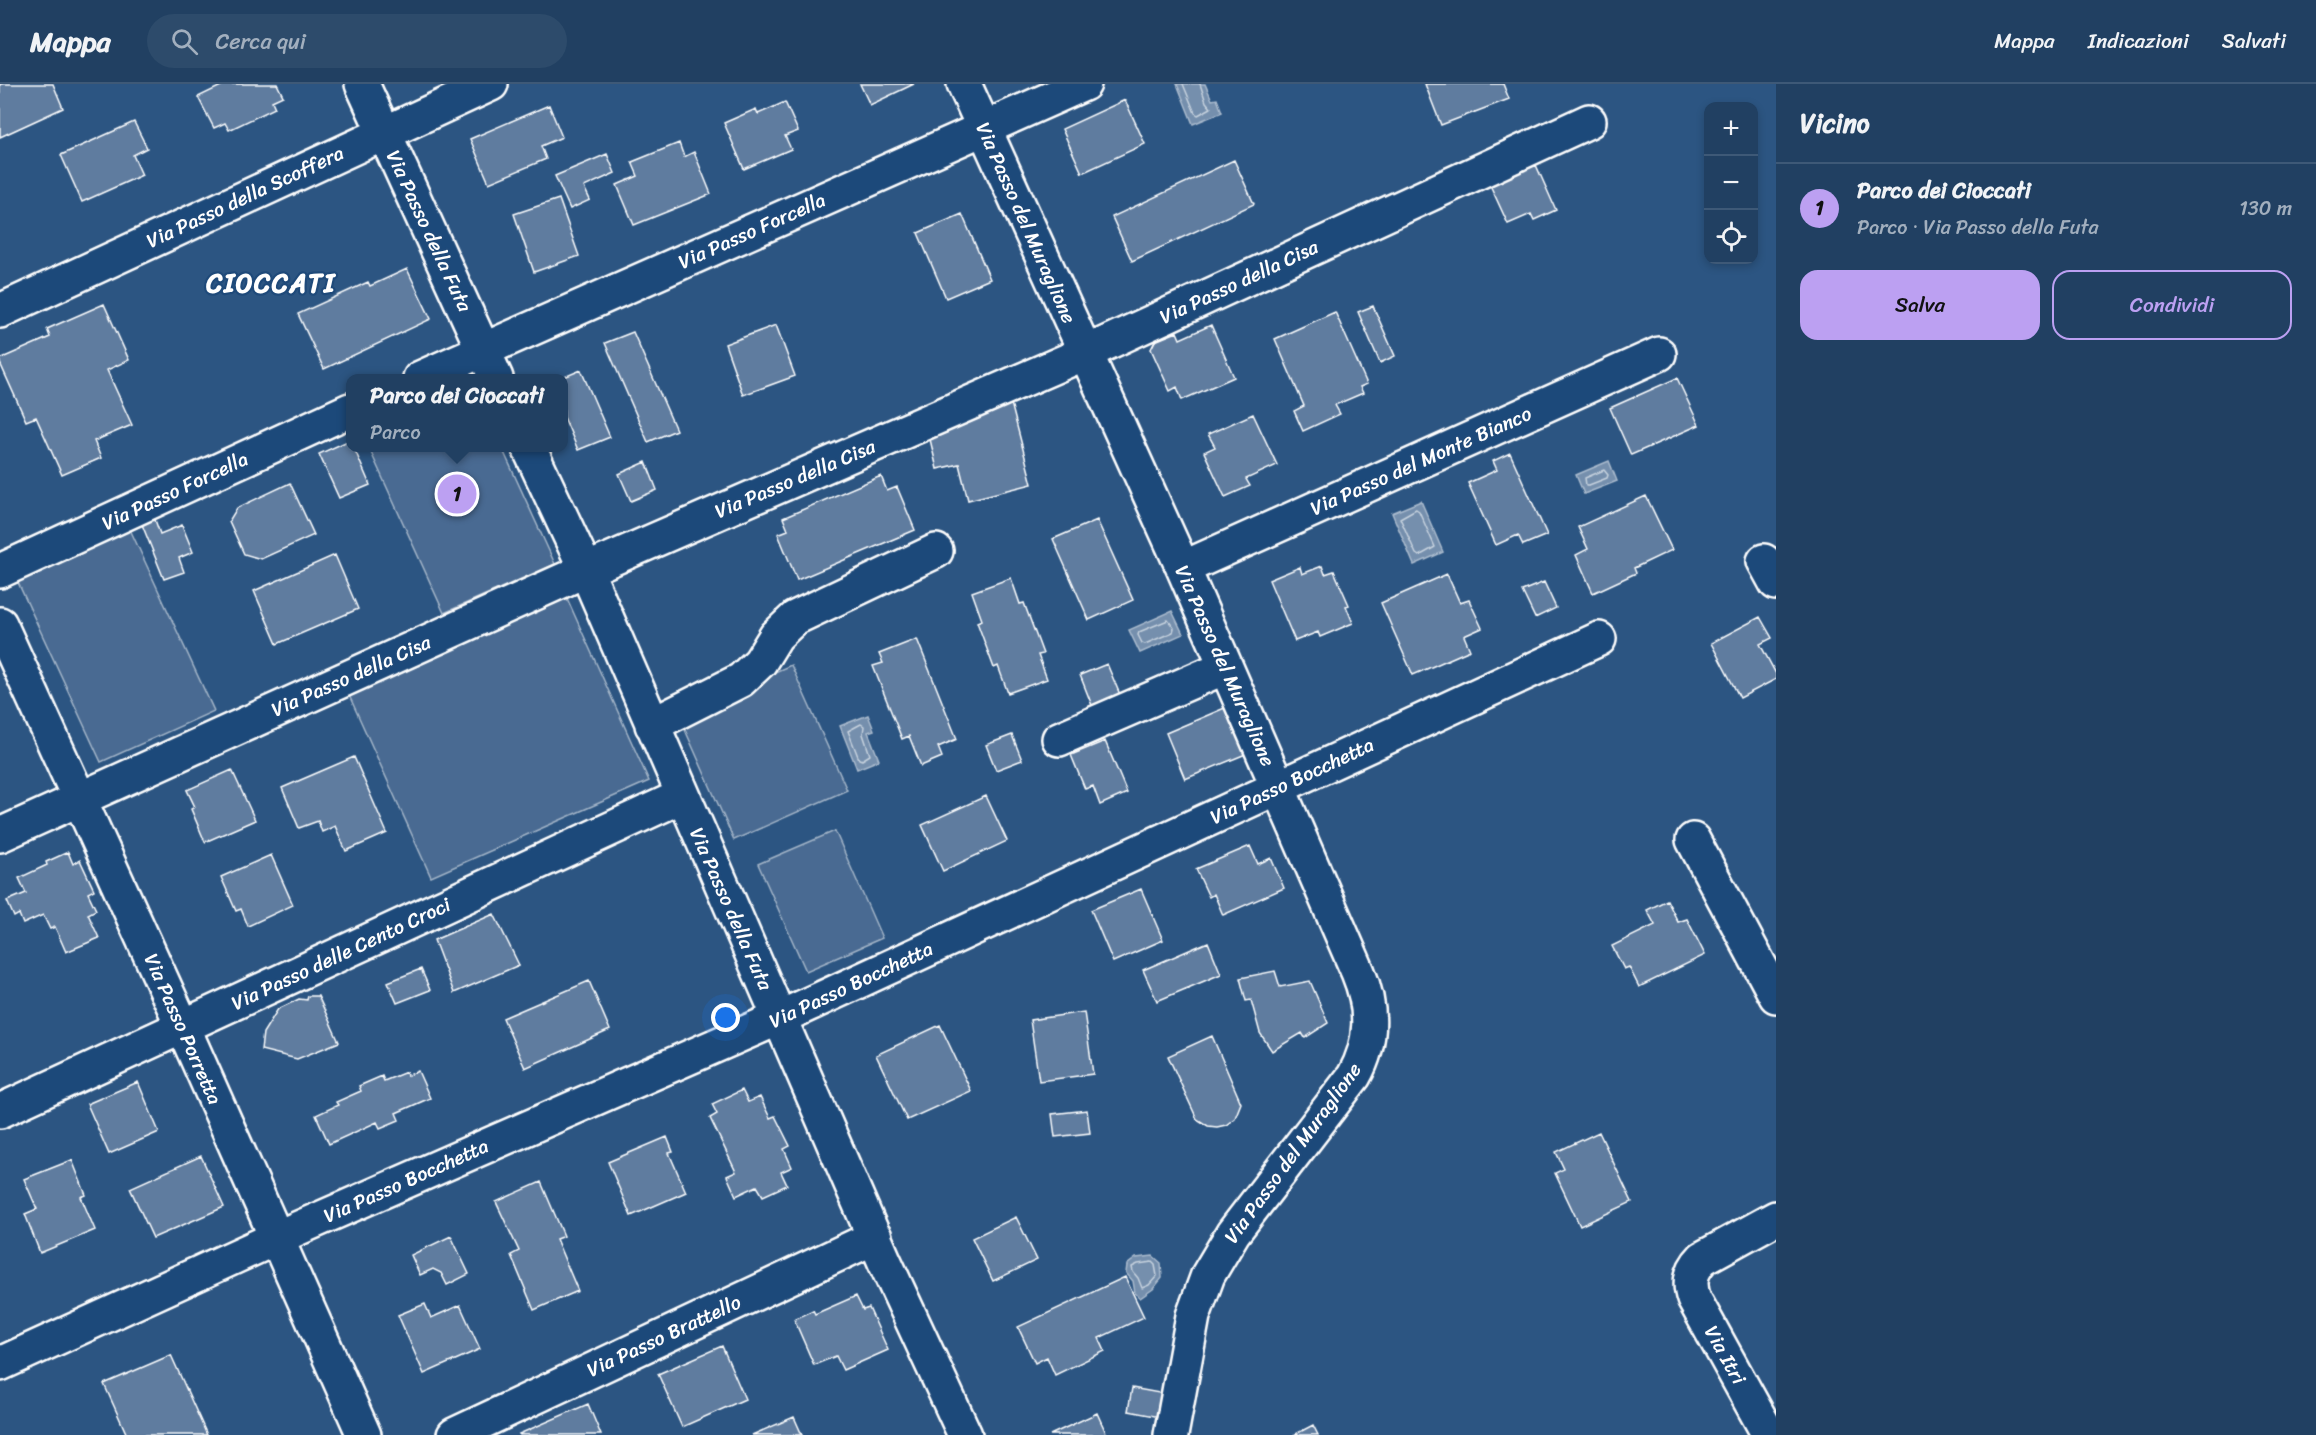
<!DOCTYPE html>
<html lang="it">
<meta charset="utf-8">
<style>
:root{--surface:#214062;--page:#2d4b6b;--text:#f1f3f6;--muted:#a2afbe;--line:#3e5977;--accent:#bca0f2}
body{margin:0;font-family:Sriracha,sans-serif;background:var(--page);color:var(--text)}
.controls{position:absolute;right:18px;top:18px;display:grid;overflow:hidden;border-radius:12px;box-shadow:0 3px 9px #0003}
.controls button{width:54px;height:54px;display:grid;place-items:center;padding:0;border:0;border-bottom:2px solid var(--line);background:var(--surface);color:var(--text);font:30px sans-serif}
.you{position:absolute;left:726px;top:934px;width:21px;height:21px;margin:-15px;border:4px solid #fff;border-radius:50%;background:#1a73e8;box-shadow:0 0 0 9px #1a73e833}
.badge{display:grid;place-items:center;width:39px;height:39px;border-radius:50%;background:var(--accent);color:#111;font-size:20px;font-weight:700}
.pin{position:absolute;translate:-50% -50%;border:3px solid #fff;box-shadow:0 2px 6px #0006}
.popup{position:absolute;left:346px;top:290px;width:222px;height:78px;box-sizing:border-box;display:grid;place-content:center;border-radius:12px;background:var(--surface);filter:drop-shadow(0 2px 4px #0005);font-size:20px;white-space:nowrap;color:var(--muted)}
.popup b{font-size:22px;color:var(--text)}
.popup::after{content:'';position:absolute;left:50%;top:100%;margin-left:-12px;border:12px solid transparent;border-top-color:var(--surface)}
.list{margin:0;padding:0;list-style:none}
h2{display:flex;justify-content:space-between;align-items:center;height:78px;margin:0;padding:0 24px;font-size:26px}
h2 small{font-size:20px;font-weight:400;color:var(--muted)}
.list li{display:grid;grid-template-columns:39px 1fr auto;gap:18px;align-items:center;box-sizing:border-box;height:90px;padding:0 24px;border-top:2px solid var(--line)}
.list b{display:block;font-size:22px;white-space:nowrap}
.list p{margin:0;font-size:20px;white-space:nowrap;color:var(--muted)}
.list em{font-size:20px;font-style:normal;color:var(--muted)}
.actions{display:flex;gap:12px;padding:18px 24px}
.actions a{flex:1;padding:14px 0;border:2px solid var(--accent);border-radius:18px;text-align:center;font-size:21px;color:var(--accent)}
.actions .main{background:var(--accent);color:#111}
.icon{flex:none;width:33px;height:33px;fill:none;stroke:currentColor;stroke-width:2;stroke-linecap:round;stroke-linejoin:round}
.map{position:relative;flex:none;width:1776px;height:1351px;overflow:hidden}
header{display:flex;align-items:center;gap:36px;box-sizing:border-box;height:84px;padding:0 30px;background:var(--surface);border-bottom:2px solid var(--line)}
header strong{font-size:28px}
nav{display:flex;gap:33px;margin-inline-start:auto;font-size:21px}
.search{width:420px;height:54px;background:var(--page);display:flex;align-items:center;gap:15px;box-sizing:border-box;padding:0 21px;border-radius:33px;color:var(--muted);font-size:22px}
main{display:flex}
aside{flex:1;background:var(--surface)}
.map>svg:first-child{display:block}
.green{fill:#486b92;stroke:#a4b5c8;stroke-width:1.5}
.water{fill:#748fad;stroke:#acbcce;stroke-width:1.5}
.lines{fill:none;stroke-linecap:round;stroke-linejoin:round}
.shore{stroke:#c7d2de;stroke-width:1.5}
.building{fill:#5e7c9f;stroke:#fff;stroke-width:1.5}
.minor-casing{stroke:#fff;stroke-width:38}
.minor{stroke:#1f4a7a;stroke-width:33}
.labels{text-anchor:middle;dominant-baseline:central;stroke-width:4.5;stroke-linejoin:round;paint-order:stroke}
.street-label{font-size:20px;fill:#fff;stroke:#1f4a7a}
.district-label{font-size:26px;font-weight:bold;letter-spacing:1.5px;fill:#fff;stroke:#1f4a7a}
</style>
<header>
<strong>Mappa</strong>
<div class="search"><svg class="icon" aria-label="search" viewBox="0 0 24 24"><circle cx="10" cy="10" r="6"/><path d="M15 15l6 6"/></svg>Cerca qui</div>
<nav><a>Mappa</a><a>Indicazioni</a><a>Salvati</a></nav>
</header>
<main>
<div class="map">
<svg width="1776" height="1351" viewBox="0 0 1776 1351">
<rect width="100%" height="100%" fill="#2c5582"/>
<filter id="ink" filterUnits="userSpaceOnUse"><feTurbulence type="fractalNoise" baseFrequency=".0167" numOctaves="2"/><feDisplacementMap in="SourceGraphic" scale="12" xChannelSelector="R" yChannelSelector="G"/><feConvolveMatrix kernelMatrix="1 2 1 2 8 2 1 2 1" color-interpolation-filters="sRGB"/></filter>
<g filter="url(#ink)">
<path class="green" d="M369,364H502L555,480L444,529Z
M128,441L214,627L101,678L15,492Z
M566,512L649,697L431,793L348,609Z
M791,581L847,706L734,756L678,630Z
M835,747L882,854L806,887L758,780Z"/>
<path class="water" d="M1177,0H1205L1212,16L1217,15L1222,28L1193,40Z
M1609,377L1617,397L1584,410L1576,391Z
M1421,417L1443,468L1414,481L1392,429Z
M1172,527L1183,550L1140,569L1129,546Z
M868,631L874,646L868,648L879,676L857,685L840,642Z
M1153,1172L1161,1179L1162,1194L1153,1205L1140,1214L1135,1209L1133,1197L1126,1189L1127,1181L1136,1174Z"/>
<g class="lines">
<path class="shore" d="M1183,0L1195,29L1198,31L1211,24L1206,18L1200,0
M1604,386L1608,391L1607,394L1589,401H1586L1585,394Z
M1416,425L1419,427L1435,463L1419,472L1416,470L1400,434Z
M1168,536L1174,544L1173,548L1145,560L1142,559L1138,551L1139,548Z
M861,640L864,642L863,650L870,671L862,676L859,675L848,647Z
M1152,1178L1155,1181L1157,1192L1149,1201L1142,1204L1138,1194L1133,1188L1132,1183L1138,1180Z"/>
</g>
<path class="building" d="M0,0H53L63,24L0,53Z
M225,0H277L283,12L272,17L275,24L229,46L225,39L214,44L198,13Z
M860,0H914L870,21Z
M1425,0H1503L1509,15L1441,41Z
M1125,16L1145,60L1082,89L1062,45Z
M785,18L798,47L785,52L791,65L744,85L724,39L756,25L758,30Z
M549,21L562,53L541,62L546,75L489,99L470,55Z
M134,38L147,64L133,71L142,91L82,118L61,71Z
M679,59L684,73L694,68L711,110L634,141L617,101L638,92L632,78Z
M607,70L615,89L584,103L590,116L570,125L555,92Z
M1234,76L1254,120L1132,177L1112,133Z
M1536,81L1556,126L1534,136L1531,130L1508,140L1490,101Z
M559,115L579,172L534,188L514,130Z
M962,130L990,195L946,214L918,149Z
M407,185L431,235L324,285L298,230L368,198L370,202Z
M104,220L129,276L107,286L132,341L94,357L101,374L62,391L36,333L26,337L0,279V275L50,253L47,245Z
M1373,222L1395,272L1380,279L1358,228Z
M1335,228L1367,300L1360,303L1363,309L1335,321L1340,330L1303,347L1294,327L1304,322L1275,255Z
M776,241L795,292L743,311L725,260Z
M1211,241L1234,293L1182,316L1177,303L1170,307L1151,265L1155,257L1177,248L1180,255Z
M633,248L676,346L648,358L605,259Z
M581,286L610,353L578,366L564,333L562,294Z
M1677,294L1699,341L1631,371L1610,324Z
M1011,319L1032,400L968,416L959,380L937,385L929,351Z
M1253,330L1277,381L1246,395L1250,402L1225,413L1204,368L1215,363L1208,350Z
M350,356V364H354L370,401L339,414L319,370Z
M1510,369L1547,451L1523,461L1518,451L1496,461L1468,399L1497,386L1493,377Z
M646,378L657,406L631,417L619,390Z
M881,392L887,407L897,403L915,446L797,496L778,450L788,446L783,434Z
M290,399L314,451L261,475L244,470L229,437L237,424Z
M1646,412L1672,466L1634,484L1636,489L1593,509L1576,471L1588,465L1578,443Z
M154,433L160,450L182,441L193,468L179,474L184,488L164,495L141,438Z
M1097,436L1133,516L1089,536L1053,455Z
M335,471L358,525L277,560L254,507Z
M1322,482L1325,490L1334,487L1349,521L1346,522L1353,539L1320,553L1318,548L1295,557L1269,496L1300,483L1302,490Z
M1447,490L1460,519L1469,516L1482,544L1464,552L1470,566L1413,591L1381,519Z
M1011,494L1020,520L1024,519L1043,570L1038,571L1047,595L1008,609L998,582L994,584L977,538L982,536L972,508Z
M1544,498L1556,524L1535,534L1522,507Z
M1760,533L1772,554L1760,560L1776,590V595L1740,614L1711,559Z
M917,555L957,655L938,663L942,673L921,682L909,652L902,655L873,582L883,579L879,570Z
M1107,580L1121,613L1093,624L1080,591Z
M1234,620L1253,667L1185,695L1166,649Z
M1012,651L1022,676L996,686L986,661Z
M1105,657L1127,709L1100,721L1093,702L1085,705L1071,671Z
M354,673L387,749L346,767L335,742L322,748L318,737L299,744L282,704Z
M232,686L255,736L205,758L191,725L195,723L187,706Z
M986,712L1007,757L943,787L922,741Z
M1250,762L1258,780L1271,774L1284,804L1223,831L1214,810L1209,813L1196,785Z
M68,768L73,780L80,776L94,806L88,809L96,826L88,830L99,854L66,868L55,843L50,845L43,831L23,840L19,830L14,833L7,817L26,809L19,794L47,781L46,778Z
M271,771L293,821L248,842L241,825L236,827L221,793Z
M1141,805L1163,856L1113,878L1091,826Z
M1667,816L1678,838L1687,835L1705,871L1639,903L1629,883L1624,885L1612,862L1655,841L1647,826Z
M494,830L519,881L454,909L434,856Z
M1208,858L1221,890L1157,917L1143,886Z
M421,885L430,906L397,919L388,898Z
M1275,887L1280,903L1310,897L1328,939L1305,954L1302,949L1272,967L1260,949L1251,916L1246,917L1240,894Z
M589,897L610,946L525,984L503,934Z
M308,912H318L339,958L297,975L261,966L263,949L278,925L299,915L307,916Z
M1084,928L1093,990L1039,997L1030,936Z
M940,941L971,1007L907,1036L876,971Z
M1212,952L1241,1019L1235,1034L1226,1041L1217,1043L1208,1042L1197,1035L1168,972Z
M418,987L430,1014L396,1029L399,1036L380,1044L377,1038L329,1060L316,1031L338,1021L336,1018L361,1007L359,1002L382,992L384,997L406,988L407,992Z
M138,998L159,1048L109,1070L87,1020Z
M742,1006L748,1018L760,1013L770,1034L775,1032L790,1062L784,1065L792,1083L781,1088L787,1101L763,1112L757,1102L736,1112L727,1092L736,1088L710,1034L717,1030L712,1020Z
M1087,1026L1090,1049L1055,1053L1052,1030Z
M1599,1048L1632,1118L1580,1142L1555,1089L1564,1085L1556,1068Z
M667,1053L673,1068L669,1069L686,1108L631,1132L608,1078Z
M201,1072L224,1123L153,1154L130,1104Z
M72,1076L86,1111L81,1113L95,1146L40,1169L25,1130L37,1125L24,1095Z
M541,1098L564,1152L556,1155L578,1207L534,1226L511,1171L519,1167L496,1118Z
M1016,1133L1037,1176L993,1197L972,1154Z
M451,1152L469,1190L447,1201L441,1189L433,1185L420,1191L411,1171Z
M1125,1193L1144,1233L1099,1254L1105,1267L1055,1291L1047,1273L1035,1279L1018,1243Z
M856,1212L863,1226L869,1224L888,1266L843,1286L836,1272L814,1281L794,1235L813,1226L815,1230Z
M425,1220L431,1234L460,1221L480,1265L424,1290L398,1231Z
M722,1262L745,1315L682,1343L658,1290Z
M171,1271L207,1351H127L104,1300Z
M1132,1304L1165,1310L1160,1333L1128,1327Z
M588,1320L601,1351H520L519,1350Z
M1097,1329L1107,1351H1050Z
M794,1333L802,1351H752Z
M1313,1341L1318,1351H1294Z"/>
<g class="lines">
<defs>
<path id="minor" d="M362,0L496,294
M964,0L1183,484L1358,888C1373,924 1373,958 1354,992L1233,1149L1208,1191L1193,1232L1171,1351
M0,227L491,0
M420,294L1084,0
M529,364L586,486L884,1176L965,1351
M1764,477L1776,499
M1183,484L1659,270
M0,487L350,326
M0,540L183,943L364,1351
M652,641L741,596L760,578L776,552L795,534L936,467
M1059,655L1225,583
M0,751L586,486L1085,269L1589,37
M1693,756L1776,912
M0,1027L682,712
M0,1280L276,1154L779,934L1599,555
M454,1351L875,1153
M1769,1351L1694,1215C1688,1198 1691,1186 1703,1174L1776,1134"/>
</defs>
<use href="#minor" class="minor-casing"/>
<use href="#minor" class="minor"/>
</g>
</g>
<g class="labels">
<g class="street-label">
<text transform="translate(245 113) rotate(-25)">Via Passo della Scoffera</text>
<text transform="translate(1026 139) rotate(66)">Via Passo del Muraglione</text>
<text transform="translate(429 147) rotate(65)">Via Passo della Futa</text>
<text transform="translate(752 147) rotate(-24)">Via Passo Forcella</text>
<text transform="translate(1239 198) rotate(-25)">Via Passo della Cisa</text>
<text transform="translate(1421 377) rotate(-24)">Via Passo del Monte Bianco</text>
<text transform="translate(795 395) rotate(-23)">Via Passo della Cisa</text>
<text transform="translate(175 407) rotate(-25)">Via Passo Forcella</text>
<text transform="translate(1225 582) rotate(66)">Via Passo del Muraglione</text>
<text transform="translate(351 592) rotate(-24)">Via Passo della Cisa</text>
<text transform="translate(1292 697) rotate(-25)">Via Passo Bocchetta</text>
<text transform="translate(731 825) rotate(66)">Via Passo della Futa</text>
<text transform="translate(341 870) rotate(-25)">Via Passo delle Cento Croci</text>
<text transform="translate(851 901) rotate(-25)">Via Passo Bocchetta</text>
<text transform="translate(183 945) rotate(66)">Via Passo Porretta</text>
<text transform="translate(1293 1069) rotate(-54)">Via Passo del Muraglione</text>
<text transform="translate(406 1097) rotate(-24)">Via Passo Bocchetta</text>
<text transform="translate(664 1252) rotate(-25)">Via Passo Brattello</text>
<text transform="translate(1725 1271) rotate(61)">Via Itri</text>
</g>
<g class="district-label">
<text x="271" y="199">CIOCCATI</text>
</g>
</g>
</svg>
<div class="controls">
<button>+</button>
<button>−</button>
<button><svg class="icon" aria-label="locate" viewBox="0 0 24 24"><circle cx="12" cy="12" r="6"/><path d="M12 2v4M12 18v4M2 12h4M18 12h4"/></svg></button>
</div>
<div class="you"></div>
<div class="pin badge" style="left:457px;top:410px">1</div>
<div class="popup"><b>Parco dei Cioccati</b>Parco</div>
</div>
<aside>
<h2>Vicino<small></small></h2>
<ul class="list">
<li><span class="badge">1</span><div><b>Parco dei Cioccati</b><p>Parco · Via Passo della Futa</p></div><em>130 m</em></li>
</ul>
<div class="actions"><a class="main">Salva</a><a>Condividi</a></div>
</aside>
</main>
